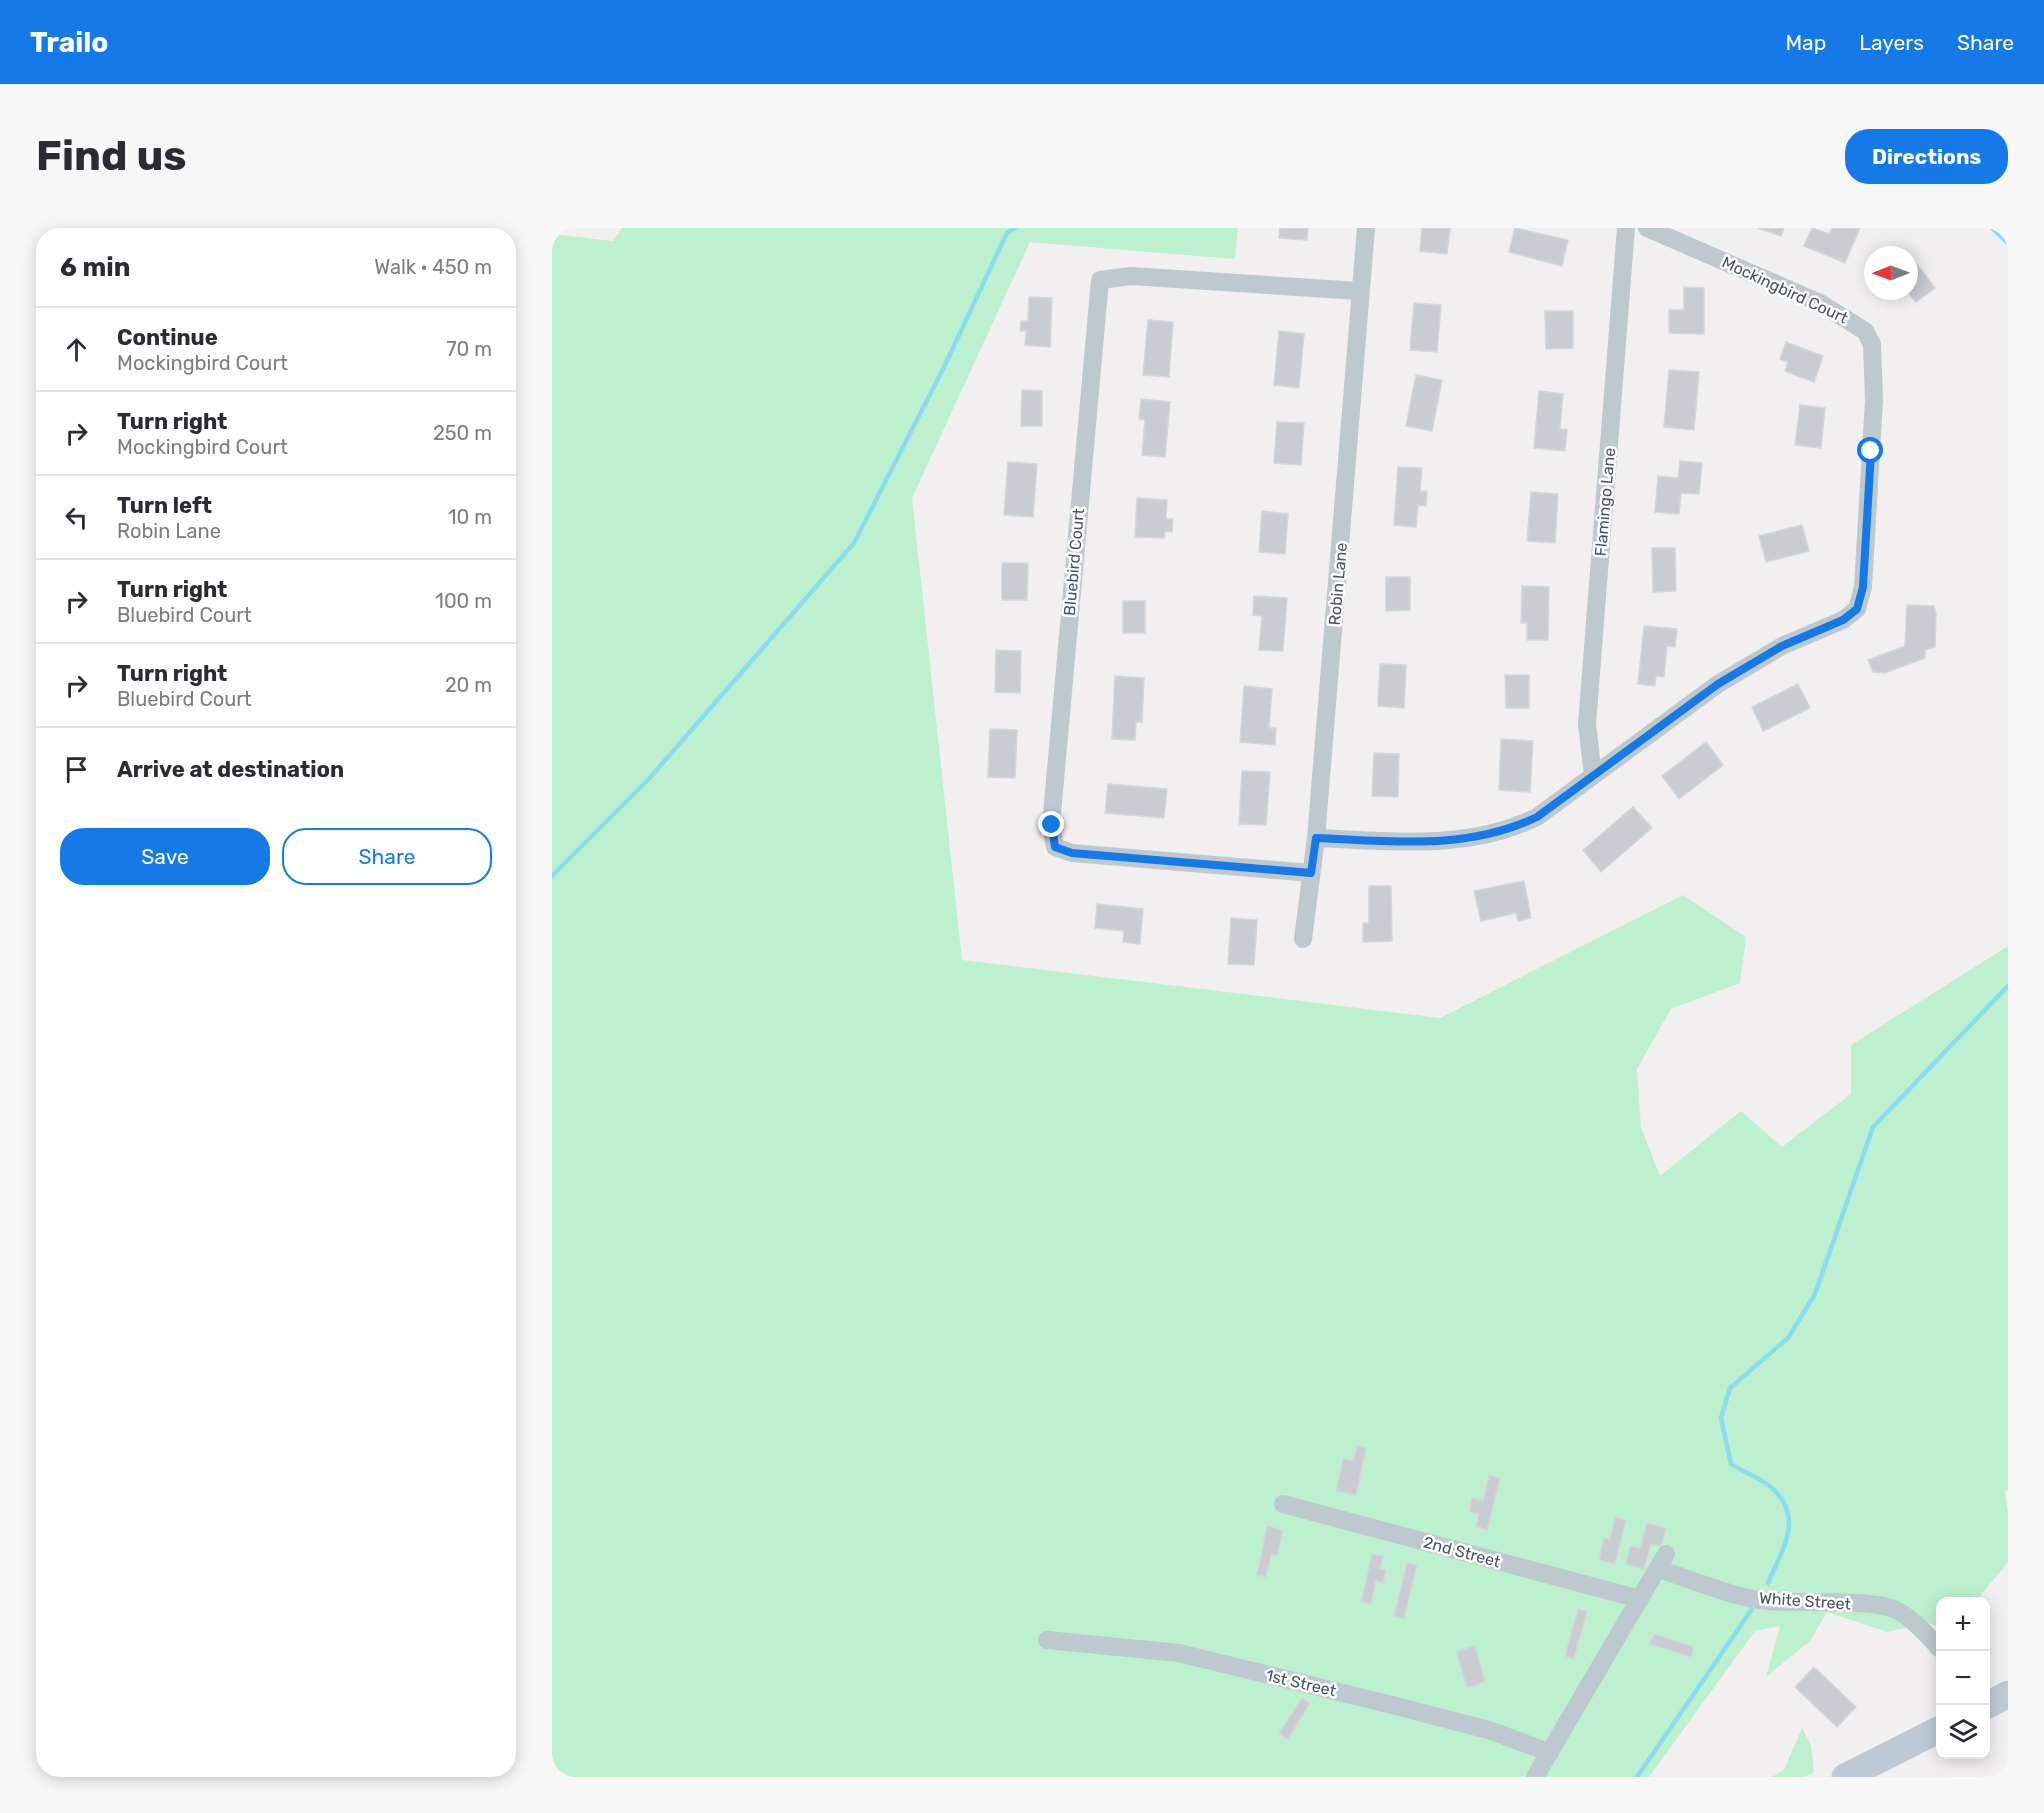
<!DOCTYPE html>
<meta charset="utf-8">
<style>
:root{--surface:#fff;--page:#f7f7f7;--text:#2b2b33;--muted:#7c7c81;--line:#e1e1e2;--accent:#1579e7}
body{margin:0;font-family:Rubik,sans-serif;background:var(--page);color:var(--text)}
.controls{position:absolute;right:18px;bottom:18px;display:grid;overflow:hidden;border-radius:12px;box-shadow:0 3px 15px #0003}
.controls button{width:54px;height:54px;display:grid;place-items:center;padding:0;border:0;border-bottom:2px solid var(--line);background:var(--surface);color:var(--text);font:30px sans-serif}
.compass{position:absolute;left:1312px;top:18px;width:54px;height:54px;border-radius:50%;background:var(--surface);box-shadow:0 3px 15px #0003;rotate:269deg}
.stop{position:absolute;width:18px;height:18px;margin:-14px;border:4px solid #1579e7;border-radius:50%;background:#fff}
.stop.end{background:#1579e7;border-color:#fff;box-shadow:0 2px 6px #0008}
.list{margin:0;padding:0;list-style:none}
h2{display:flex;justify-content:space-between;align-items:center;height:78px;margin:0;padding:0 24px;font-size:26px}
h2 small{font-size:20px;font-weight:400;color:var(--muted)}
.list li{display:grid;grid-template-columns:39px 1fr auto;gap:18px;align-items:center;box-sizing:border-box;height:84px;padding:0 24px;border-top:2px solid var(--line)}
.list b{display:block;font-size:22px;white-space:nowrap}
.list p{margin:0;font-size:20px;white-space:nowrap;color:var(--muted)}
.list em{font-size:20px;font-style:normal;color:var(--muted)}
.actions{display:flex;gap:12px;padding:18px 24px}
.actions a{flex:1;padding:14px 0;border:2px solid var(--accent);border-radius:24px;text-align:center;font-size:21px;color:var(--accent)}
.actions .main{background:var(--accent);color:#fff}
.icon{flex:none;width:33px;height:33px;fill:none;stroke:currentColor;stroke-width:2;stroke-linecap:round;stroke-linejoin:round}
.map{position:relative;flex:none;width:1456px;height:1549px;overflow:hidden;border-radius:24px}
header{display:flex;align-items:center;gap:36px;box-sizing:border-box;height:84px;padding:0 30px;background:var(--accent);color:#fff}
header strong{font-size:28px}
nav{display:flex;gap:33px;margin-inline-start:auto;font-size:21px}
.intro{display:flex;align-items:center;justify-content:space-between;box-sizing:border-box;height:144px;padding:0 36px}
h1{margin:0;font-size:42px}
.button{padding:15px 27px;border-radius:24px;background:var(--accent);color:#fff;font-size:21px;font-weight:700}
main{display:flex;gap:36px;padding:0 36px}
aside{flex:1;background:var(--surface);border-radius:24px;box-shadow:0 3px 15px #0003}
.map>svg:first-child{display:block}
.green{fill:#bdf0cf}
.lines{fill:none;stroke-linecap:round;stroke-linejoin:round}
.stream{stroke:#89ddee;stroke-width:4.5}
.building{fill:#c9cdd2;stroke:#d3d6db;stroke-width:1.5}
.street{stroke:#bdc8cf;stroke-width:18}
.secondary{stroke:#bdc9d4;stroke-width:27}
.route{stroke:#1579e7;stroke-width:8}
.labels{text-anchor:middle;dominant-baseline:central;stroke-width:5;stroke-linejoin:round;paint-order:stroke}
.street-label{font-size:16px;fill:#47545e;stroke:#fff}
</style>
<header>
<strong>Trailo</strong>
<nav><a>Map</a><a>Layers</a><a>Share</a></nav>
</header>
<div class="intro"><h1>Find us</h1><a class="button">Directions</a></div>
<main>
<aside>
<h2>6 min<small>Walk · 450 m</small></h2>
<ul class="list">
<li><svg class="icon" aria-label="ahead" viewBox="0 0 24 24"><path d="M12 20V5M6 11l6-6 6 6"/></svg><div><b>Continue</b><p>Mockingbird Court</p></div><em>70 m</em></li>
<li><svg class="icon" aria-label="right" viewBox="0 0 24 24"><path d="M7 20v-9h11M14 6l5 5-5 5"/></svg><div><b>Turn right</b><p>Mockingbird Court</p></div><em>250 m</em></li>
<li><svg class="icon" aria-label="left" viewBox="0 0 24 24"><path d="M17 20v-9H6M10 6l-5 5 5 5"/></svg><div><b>Turn left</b><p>Robin Lane</p></div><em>10 m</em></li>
<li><svg class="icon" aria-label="right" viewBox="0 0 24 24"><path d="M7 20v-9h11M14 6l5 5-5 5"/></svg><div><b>Turn right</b><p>Bluebird Court</p></div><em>100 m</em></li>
<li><svg class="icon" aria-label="right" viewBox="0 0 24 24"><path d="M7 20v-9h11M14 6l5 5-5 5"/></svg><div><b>Turn right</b><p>Bluebird Court</p></div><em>20 m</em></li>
<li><svg class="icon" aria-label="arrive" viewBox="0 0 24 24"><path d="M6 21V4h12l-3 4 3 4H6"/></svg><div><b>Arrive at destination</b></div></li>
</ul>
<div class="actions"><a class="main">Save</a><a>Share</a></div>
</aside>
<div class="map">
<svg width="1456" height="1549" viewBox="0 0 1456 1549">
<rect width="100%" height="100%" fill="#f2eff0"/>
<path class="green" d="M70,0H686L683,31L478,14L360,270L410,732L888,790L1131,667L1194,709L1188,755L1119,781L1085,841L1089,899L1108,948L1189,883L1230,919L1299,866V817L1456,718V1261L1453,1264L1456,1285V1334L1424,1373L1388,1374V1399L1377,1395L1335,1404L1275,1384L1258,1413L1214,1449L1228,1398L1203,1403L1097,1549H0V6L61,13Z
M1250,1500L1259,1517L1262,1544L1253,1549H1220L1232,1542Z"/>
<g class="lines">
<path class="stream" d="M1440,0L1456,15
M0,648L96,552L302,315L392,139L455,5L463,0
M1216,1355C1230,1322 1253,1289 1220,1260C1209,1250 1191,1244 1179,1236L1169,1190L1178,1160L1236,1110L1263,1066L1321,899L1456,758
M1085,1549L1200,1381"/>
</g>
<path class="building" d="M728,0H756L755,12L727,10Z
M870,0H898L895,26L868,23Z
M963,0L1016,12L1010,38L957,24Z
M1206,0H1232L1229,8Z
M1260,0L1277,6L1280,0H1308L1293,35L1252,18Z
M1361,31L1383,60L1364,74L1355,63L1357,34Z
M1132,59L1152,60V106L1117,105V82H1132Z
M477,69L500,70L498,119L473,117L474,103H468L469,93H476Z
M862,75L889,77L885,124L858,122Z
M993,83H1021V120L994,121Z
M596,92L621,94L617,149L591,147Z
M727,103L752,106L747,160L722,157Z
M1234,114L1271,128L1262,154L1233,143L1236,134L1228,131Z
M1117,142L1147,144L1142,202L1112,199Z
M864,147L890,152L880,203L854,198Z
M470,162L490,163V198H469Z
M987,163L1011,166L1008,201L1015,202L1013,223L982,220Z
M589,171L618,174L613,229L590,227L593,192L587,191Z
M1248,177L1273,180L1269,220L1243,217Z
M725,194L752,195L749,237L722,235Z
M1128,233L1150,235L1147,266L1129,265L1127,286L1103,284L1106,248L1126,250Z
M456,234L485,236L481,289L452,287Z
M846,239L870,240L868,263H875L874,278L866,277L864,299L842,297Z
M979,264L1006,266L1003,315L975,313Z
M585,270L615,272L614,291H621L620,304L613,303L612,310L583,309Z
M710,283L736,286L733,326L707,324Z
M1250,297L1257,323L1214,334L1207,308Z
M1100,320H1123L1124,363L1101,364Z
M450,335H476L475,372H450Z
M834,349H858V382L834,383Z
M970,358L997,359L996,412H975V395H969Z
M702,368L735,370L731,423L707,422L710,388L701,387Z
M571,373H593V405H571Z
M1355,377L1382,378L1384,386L1383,419L1373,422V430L1333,445L1321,444L1316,432L1353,418Z
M1092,398L1125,401L1123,419L1115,418L1112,449L1104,448L1103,458L1086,456Z
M444,422L469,423L468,465L443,464Z
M828,436L854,437L852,480L826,478Z
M953,447H977V480H954Z
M563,448L592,450L590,494H584L583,512L560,511Z
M1246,456L1258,480L1211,503L1200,479Z
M692,458L720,461L717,500H724L723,517L688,514Z
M438,501L465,502L463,550L436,549Z
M949,511L981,513L978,564L947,562Z
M1154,514L1171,537L1127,571L1110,548Z
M822,525L847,526L846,569L820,568Z
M690,543L718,544L714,597L687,596Z
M556,556L615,561L612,590L553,585Z
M1081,579L1100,600L1049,644L1031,622Z
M972,653L979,690L966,693L964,685L929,693L922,663Z
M817,658H839L840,713L811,714V695H817Z
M545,676L591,681L588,716L571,714L572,703L543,700Z
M679,690L705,692L702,737L676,736Z
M805,1218L814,1220L804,1267L784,1263L791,1231L802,1233Z
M937,1247L948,1250L935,1302L924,1299L927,1286L917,1284L920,1270L931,1273Z
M1063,1289L1074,1292L1063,1336L1047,1332L1052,1310L1058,1312Z
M1095,1295L1114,1300L1109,1318L1099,1316L1092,1341L1074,1336L1078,1318L1088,1320Z
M715,1298L731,1302L725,1328L719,1327L714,1349L705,1347Z
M820,1326L831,1328L828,1341L834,1342L831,1355L824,1353L819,1376L809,1374Z
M855,1335L865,1337L852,1390L842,1388Z
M1026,1381L1035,1383L1022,1431L1013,1428Z
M1102,1406L1142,1419L1139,1429L1098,1416Z
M923,1418L933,1454L915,1460L904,1423Z
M1262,1439L1304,1479L1285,1499L1243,1459Z
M750,1470L758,1475L736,1511L727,1505Z"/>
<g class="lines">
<path class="street" d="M1041,548L1035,496L1074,0
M764,610C839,613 915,623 985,589L1166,456L1230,418L1291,392L1305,381L1311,359L1322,172L1320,116L1313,103L1268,75L1095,0
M759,645L520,625L503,619L499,597L548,52L579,48L807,63
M751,711L764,610L814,0
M731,1276L1088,1371
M1106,1341C1139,1351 1182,1370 1216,1373C1246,1376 1319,1370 1344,1382C1362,1391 1375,1407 1388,1421
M495,1412L627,1425L844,1478L940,1503L998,1525
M983,1549L1114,1326"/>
<path class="secondary" d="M1434,1478L1456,1466
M1293,1549L1388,1501"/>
</g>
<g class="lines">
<path class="route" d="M500,597L503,619L520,625L759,645L764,610C839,613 915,623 985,589L1166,456L1230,418L1291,392L1305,381L1311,359L1319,223"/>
</g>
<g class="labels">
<g class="street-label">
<text transform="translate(1233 62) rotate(25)">Mockingbird Court</text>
<text transform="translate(1053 274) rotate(-85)">Flamingo Lane</text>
<text transform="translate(522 334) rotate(-85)">Bluebird Court</text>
<text transform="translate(786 356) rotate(-85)">Robin Lane</text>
<text transform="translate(910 1324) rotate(15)">2nd Street</text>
<text transform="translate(1253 1373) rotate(4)">White Street</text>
<text transform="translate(749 1455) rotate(13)">1st Street</text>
</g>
</g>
</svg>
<div class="controls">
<button>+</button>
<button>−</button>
<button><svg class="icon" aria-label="layers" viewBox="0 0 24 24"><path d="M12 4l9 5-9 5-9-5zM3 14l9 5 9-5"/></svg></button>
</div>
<svg class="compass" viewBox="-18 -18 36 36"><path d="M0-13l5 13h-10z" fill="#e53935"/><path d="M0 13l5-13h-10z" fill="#7c7c81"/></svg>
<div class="stop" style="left:1319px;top:223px"></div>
<div class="stop end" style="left:500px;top:597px"></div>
</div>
</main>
